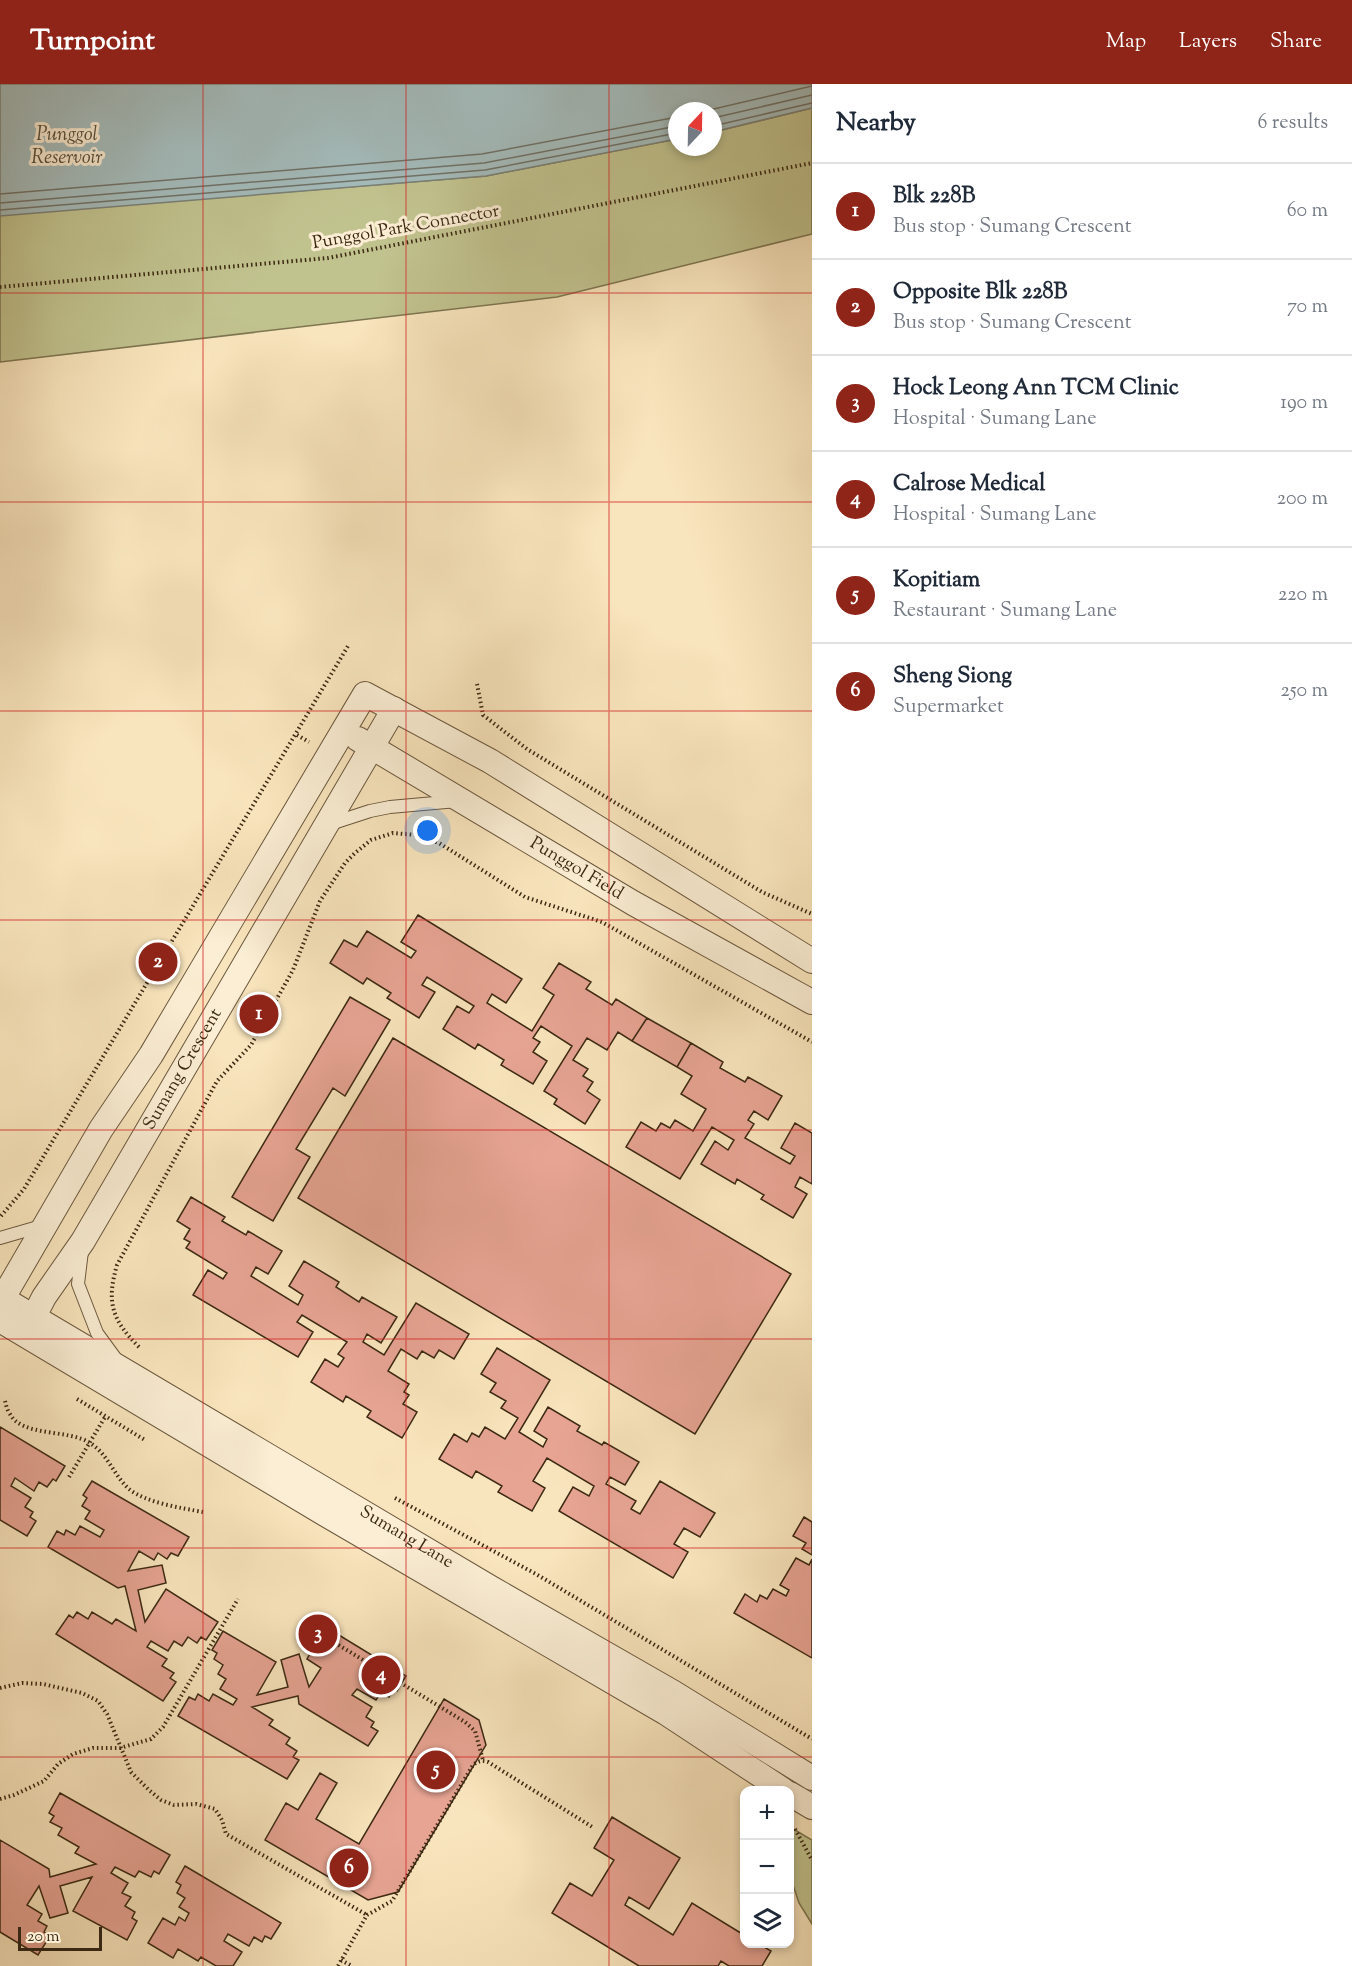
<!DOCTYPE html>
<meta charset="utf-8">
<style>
:root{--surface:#fff;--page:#f2f2f3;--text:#1f2937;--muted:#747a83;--line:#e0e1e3;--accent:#8f2418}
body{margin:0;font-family:"Sorts Mill Goudy",serif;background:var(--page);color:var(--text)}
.controls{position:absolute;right:18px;bottom:18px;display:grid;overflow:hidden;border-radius:12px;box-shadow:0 3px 9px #0003}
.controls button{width:54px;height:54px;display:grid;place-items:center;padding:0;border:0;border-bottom:2px solid var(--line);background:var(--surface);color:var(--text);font:30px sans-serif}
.compass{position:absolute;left:668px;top:18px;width:54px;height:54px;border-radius:50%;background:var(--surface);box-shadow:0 3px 9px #0003;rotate:22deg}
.scale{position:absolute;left:18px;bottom:15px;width:84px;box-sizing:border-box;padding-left:6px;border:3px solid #3c2913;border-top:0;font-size:16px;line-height:21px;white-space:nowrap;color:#3c2913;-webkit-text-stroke:4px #fbeed4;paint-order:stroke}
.you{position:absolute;left:428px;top:747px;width:21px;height:21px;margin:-15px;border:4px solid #fff;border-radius:50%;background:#1a73e8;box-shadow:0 0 0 9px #1a73e833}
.badge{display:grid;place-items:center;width:39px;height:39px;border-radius:50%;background:var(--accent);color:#fff;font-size:20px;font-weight:700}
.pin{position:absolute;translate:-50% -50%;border:3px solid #fff;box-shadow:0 2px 6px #0006}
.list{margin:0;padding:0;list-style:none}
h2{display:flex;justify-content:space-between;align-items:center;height:78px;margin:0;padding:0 24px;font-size:26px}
h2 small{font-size:20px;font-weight:400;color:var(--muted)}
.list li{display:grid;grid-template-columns:39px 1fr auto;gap:18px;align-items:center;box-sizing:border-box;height:96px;padding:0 24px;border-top:2px solid var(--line)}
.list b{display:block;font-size:22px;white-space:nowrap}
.list p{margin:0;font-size:20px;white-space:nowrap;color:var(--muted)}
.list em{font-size:20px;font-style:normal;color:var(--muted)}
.icon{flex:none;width:33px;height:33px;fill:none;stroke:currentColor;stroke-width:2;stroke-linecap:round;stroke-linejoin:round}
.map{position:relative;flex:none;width:812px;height:1882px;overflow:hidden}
header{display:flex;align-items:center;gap:36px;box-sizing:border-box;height:84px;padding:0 30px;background:var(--accent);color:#fff}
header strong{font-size:28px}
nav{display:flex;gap:33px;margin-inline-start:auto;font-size:21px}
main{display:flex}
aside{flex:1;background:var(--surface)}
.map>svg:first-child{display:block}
.green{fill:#c1c38f;stroke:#7e7651;stroke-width:1.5}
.water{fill:#a4bcbc;stroke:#7a8178;stroke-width:1.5}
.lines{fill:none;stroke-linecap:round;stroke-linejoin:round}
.shore{stroke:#707268;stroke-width:1.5}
.building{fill:#e7a493;stroke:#3c2913;stroke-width:1.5}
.lane-casing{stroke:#6b583e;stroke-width:14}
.street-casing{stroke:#6b583e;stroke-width:26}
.path{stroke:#3c2913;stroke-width:4;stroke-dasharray:1.5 3;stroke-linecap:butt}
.lane{stroke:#fbeed4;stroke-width:12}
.street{stroke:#fbeed4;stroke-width:24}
.grid{fill:none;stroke:#d62828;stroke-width:1.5;stroke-opacity:0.55}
.labels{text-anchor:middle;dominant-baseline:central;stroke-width:6;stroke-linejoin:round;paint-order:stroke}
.street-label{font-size:18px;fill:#3c2913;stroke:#fbeed4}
.water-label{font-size:20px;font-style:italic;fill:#564e3d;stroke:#fbeed4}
</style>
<header>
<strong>Turnpoint</strong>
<nav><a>Map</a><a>Layers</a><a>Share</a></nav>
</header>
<main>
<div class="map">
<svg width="812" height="1882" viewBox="0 0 812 1882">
<rect width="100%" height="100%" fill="#f9e5bd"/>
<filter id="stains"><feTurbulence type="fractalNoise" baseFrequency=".00333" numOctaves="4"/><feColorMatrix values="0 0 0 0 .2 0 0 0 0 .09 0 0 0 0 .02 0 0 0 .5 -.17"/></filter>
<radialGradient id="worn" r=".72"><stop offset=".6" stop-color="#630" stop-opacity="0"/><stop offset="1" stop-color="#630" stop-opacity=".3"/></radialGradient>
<path class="green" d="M812,24V150L557,213L0,278V131L486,92L677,55V63H713V48Z
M790,1743L812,1756V1840L799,1819L790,1792Z"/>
<path class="water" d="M0,0H812V24L713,48V27H677V55L486,92L0,132Z"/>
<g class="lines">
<path class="shore" d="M705,27L812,2
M713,34L812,11
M713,42L812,19
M0,110L482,70L677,33
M0,119L484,79L677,42
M0,126L485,86L677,49"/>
</g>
<path class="building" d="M418,831L522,895L506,919L492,910L487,919L532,947L554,911L543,904L559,879L591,898L586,905L612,921L616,915L647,934L632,957L618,948L607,966L587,954L573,976L588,985L583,992L593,998L587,1007L600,1016L585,1040L554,1020L557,1015L544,1007L572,962L541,942L533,954L540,958L533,968L547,977L533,1000L501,981L504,976L478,960L475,965L443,945L457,922L469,929L474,922L427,893L422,901L435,908L419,934L387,914L391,909L367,894L363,900L330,879L344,856L357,863L367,847L411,874L416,867L401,858Z
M350,913L390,936L345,1012L333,1004L296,1065L310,1073L273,1137L232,1113Z
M647,934L691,959L677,983L632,957Z
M393,954L791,1190L695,1350L298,1114Z
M691,959L723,978L720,984L745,998L748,993L782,1012L768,1036L754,1027L748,1036L754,1040L745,1054L790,1080L795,1072L781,1064L795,1039L812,1049V1100L800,1093L795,1103L807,1110L793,1134L761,1115L764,1111L737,1095L735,1100L701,1080L715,1057L728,1066L734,1056L712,1043L680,1095L626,1063L641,1038L656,1047L661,1039L670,1044L675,1036L693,1047L706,1025L681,1010L692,992L677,983Z
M191,1113L225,1133L222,1137L246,1151L248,1147L282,1167L268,1190L256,1183L251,1192L298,1221L303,1211L289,1202L304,1177L339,1198L336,1203L359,1218L362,1213L397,1233L381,1259L367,1250L363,1258L384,1271L416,1219L469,1250L454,1275L439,1266L434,1274L422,1267L417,1275L401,1265L388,1287L409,1300L404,1308L409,1311L403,1320L417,1328L402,1354L367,1333L371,1327L346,1312L343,1318L311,1298L325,1275L338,1283L344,1274L338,1270L347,1258L302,1231L297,1238L313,1248L298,1273L193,1211L208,1186L223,1195L227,1189L186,1164L190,1158L184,1155L190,1145L177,1137Z
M497,1264L550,1296L519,1348L543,1363L547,1355L534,1347L548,1323L580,1342L577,1347L602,1361L604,1358L639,1378L625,1401L610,1393L606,1400L636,1417L631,1425L640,1430L660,1397L715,1429L700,1453L684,1444L674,1460L688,1468L673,1494L559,1427L573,1403L589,1412L594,1402L547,1374L533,1397L545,1404L532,1427L498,1408L502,1402L476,1387L472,1394L439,1375L454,1350L467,1358L472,1349L479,1353L485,1343L505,1355L518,1334L501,1324L506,1317L490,1308L496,1299L481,1290Z
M0,1343L65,1382L56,1397L53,1395L47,1403L39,1398L34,1407L15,1394L11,1402L31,1414L25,1423L33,1428L30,1433L36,1437L27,1452L0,1436Z
M92,1397L189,1453L178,1472L171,1469L167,1475L158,1469L154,1476L139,1467L128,1487L162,1481L166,1499L138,1506L145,1538L166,1505L218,1538L206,1556L201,1553L197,1559L188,1553L182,1562L174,1557L168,1567L151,1557L147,1563L167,1575L162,1582L174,1589L170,1594L176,1598L163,1617L56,1550L69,1531L73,1534L77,1528L88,1535L92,1528L112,1540L116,1535L136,1547L125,1502L118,1504L48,1463L57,1447L64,1451L66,1446L75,1451L80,1442L100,1453L104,1446L85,1435L90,1427L82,1422L87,1414L83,1411Z
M804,1433L812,1438V1471L802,1465L806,1459L793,1452Z
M796,1474L809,1481L812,1475V1574L734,1529L745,1510L757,1518L760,1511L767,1515L773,1505L786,1512L789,1506L780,1501Z
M311,1534L406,1592L397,1607L394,1605L389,1613L381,1608L376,1616L357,1605L352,1611L372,1623L366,1633L374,1638L371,1643L378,1647L368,1662L299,1620L298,1612L252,1623L273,1636L269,1641L290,1654L286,1660L297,1667L293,1673L299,1676L287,1695L178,1632L189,1613L195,1616L198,1610L209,1617L213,1610L233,1621L237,1615L220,1605L226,1595L218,1590L223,1581L214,1575L217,1569L212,1566L223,1547L276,1578L257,1611L288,1603L281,1576L299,1570L309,1603L321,1584L307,1575L311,1568L302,1562L306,1556L300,1553Z
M444,1615L479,1636L486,1661L398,1808L368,1816L265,1756L286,1719L298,1726L320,1689L337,1699L316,1735L359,1760Z
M60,1709L170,1771L159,1790L154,1787L151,1793L139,1787L135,1793L115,1783L111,1789L128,1799L122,1809L131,1813L125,1822L135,1828L132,1834L137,1837L127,1856L73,1827L92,1793L60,1802L68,1829L50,1834L39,1802L27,1821L42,1830L38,1837L47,1842L44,1848L50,1852L38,1871L0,1848V1756L49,1785L50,1793L96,1780L75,1769L79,1763L58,1751L62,1744L50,1738L54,1732L49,1729Z
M612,1733L680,1774L649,1825L629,1813L625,1821L673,1851L692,1819L744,1851V1860H759L771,1867L762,1882H729L721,1877L718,1882H639L552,1829L570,1799L592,1812L614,1776L594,1764Z
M185,1782L281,1839L271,1855L265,1852L262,1858L254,1853L249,1862L228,1850L224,1857L242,1868L233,1882H216L201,1873L198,1877L178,1865L173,1874L148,1859L163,1834L175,1841L179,1833L185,1837L189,1829L179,1823L185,1814L177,1809L181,1801L176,1798Z"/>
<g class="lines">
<defs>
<path id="lane" d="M327,741L370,727L390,723L457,717
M0,1154L45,1141
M82,1167L78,1200L97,1249L116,1275"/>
<g id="street">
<path id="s1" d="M358,655L633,819L812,918"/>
<path id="s2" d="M0,1213L491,1504L674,1609L812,1694"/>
<path d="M0,1219L101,1045L151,971L365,610L490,677L812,877"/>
<path d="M0,1236L325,1430L666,1629L783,1706"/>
<path id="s3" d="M27,1246L44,1213L83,1157L394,625"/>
<path d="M790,1710L812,1723"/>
</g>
</defs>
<use href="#lane" class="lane-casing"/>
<use href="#street" class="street-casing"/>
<path class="path" d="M0,203L328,174L812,79
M477,600L483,631L527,665L762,808L812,830
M297,651L309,658
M1,1132L24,1105L348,562
M139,1263C112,1236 106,1218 117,1181L217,997L251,961L293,886L320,817L345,779L355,769L371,756L393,749L416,751L439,759L525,813L602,838L812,958
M77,1315L145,1356
M5,1317C6,1321 7,1326 10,1330C22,1353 69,1345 90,1359C108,1370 114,1392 129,1405C146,1419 182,1424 203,1428
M69,1393L105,1333
M395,1414L536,1490L812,1655
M304,1540L465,1638L475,1647L483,1676
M0,1604L22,1599L43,1600L82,1609L98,1617L107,1630L131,1688L149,1706L161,1716L174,1721L196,1720L215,1725L222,1736L226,1750L367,1831
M0,1715L14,1711L44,1697L58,1680L73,1670L93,1664H120L151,1655L163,1643L238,1515
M795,1745L812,1776
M341,1876L352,1882
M338,1882L367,1831L392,1817L473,1681C478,1677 482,1676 488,1678L594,1744"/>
<use href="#lane" class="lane"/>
<use href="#street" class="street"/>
</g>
<path class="grid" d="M203,0V1882M406,0V1882M609,0V1882M0,209H812M0,418H812M0,627H812M0,836H812M0,1046H812M0,1255H812M0,1464H812M0,1673H812"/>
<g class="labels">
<g class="street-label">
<text transform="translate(406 144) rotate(-10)">Punggol Park Connector</text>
<text stroke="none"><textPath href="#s1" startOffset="254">Punggol Field</textPath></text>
<text stroke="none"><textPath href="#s3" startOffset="304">Sumang Crescent</textPath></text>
<text stroke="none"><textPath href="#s2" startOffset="472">Sumang Lane</textPath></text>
</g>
<g class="water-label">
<text x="67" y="51">Punggol<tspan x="67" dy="23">Reservoir</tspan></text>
</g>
</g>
<rect width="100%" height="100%" filter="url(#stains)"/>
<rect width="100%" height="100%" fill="url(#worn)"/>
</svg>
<div class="controls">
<button>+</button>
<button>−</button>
<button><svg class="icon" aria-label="layers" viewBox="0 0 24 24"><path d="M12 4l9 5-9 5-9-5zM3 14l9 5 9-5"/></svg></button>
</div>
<svg class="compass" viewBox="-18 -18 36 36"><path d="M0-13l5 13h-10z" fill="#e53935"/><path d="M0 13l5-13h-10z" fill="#747a83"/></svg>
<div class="scale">20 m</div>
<div class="you"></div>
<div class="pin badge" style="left:259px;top:930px">1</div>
<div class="pin badge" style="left:158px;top:878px">2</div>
<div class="pin badge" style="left:318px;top:1550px">3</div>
<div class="pin badge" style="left:381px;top:1591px">4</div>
<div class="pin badge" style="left:436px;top:1686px">5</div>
<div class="pin badge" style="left:349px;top:1784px">6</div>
</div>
<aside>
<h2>Nearby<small>6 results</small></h2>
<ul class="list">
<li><span class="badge">1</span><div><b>Blk 228B</b><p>Bus stop · Sumang Crescent</p></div><em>60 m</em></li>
<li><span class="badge">2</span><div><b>Opposite Blk 228B</b><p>Bus stop · Sumang Crescent</p></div><em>70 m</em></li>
<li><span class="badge">3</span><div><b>Hock Leong Ann TCM Clinic</b><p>Hospital · Sumang Lane</p></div><em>190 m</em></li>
<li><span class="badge">4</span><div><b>Calrose Medical</b><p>Hospital · Sumang Lane</p></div><em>200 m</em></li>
<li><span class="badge">5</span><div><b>Kopitiam</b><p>Restaurant · Sumang Lane</p></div><em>220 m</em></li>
<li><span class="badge">6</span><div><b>Sheng Siong</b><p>Supermarket</p></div><em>250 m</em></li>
</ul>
</aside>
</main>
